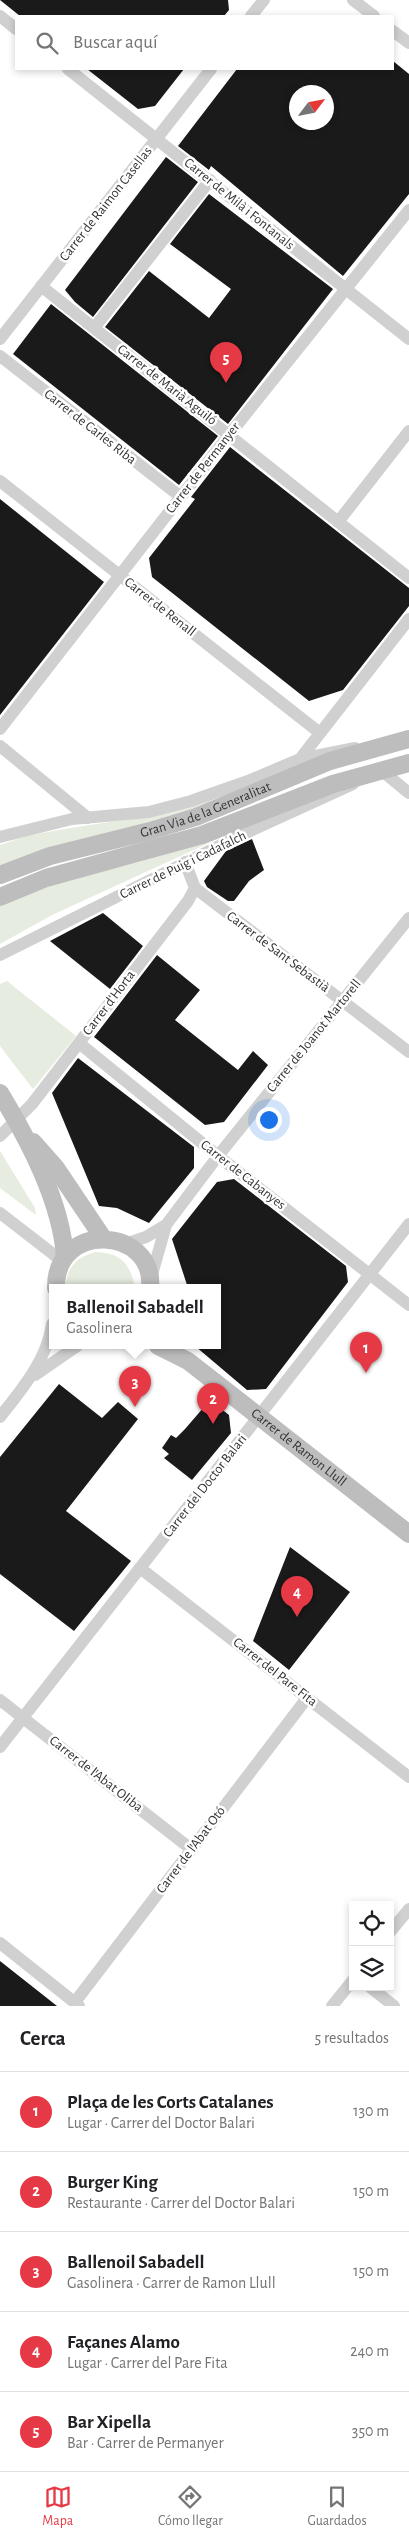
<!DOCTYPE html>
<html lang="es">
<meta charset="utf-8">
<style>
:root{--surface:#fff;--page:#f2f2f2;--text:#202124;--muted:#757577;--line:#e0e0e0;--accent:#e63946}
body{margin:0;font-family:"Alegreya Sans",sans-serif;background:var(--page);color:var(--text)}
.controls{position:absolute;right:15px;bottom:15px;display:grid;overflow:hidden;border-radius:0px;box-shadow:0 2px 8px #0003}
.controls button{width:45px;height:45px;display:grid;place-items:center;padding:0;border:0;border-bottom:1px solid var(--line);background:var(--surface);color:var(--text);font:25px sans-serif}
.compass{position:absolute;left:289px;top:85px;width:45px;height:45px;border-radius:50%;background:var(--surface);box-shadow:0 2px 8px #0003;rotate:58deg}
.you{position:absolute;left:268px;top:1119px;width:18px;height:18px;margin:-12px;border:4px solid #fff;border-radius:50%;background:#1a73e8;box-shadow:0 0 0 8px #1a73e833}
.badge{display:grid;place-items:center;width:32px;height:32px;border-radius:50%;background:var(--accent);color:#fff;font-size:16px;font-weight:700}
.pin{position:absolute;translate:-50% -41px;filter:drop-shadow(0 1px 2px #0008)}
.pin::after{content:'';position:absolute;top:26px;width:18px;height:15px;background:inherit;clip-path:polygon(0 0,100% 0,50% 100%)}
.popup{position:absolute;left:49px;top:1284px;width:172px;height:65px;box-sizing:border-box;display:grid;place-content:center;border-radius:0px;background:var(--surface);filter:drop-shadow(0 1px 4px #0005);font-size:16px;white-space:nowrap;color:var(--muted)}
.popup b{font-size:19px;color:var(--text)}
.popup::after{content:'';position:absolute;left:50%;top:100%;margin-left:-10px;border:10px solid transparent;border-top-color:var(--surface)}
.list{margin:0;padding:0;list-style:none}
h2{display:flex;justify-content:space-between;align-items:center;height:65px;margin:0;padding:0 20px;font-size:21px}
h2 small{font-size:16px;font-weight:400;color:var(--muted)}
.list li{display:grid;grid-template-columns:32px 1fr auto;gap:15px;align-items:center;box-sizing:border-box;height:80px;padding:0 20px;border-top:1px solid var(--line)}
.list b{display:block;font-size:19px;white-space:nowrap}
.list p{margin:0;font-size:16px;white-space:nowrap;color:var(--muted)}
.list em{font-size:16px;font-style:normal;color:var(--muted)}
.icon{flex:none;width:28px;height:28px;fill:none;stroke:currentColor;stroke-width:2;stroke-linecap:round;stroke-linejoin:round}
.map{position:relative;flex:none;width:409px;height:2006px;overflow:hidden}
.search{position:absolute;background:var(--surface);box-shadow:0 2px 8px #0003;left:15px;right:15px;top:15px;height:55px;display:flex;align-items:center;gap:12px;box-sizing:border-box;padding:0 18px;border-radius:0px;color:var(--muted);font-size:19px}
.sheet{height:465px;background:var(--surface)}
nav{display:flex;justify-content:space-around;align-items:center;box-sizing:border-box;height:70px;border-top:1px solid var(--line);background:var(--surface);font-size:14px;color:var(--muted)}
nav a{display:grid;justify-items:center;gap:2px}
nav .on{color:var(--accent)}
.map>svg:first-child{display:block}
.green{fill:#e6ecdf}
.building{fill:#1a1a1a;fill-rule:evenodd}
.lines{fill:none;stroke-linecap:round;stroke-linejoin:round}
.street{stroke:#d0d0d0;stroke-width:12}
.secondary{stroke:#bdbdbd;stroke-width:18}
.labels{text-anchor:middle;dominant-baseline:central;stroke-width:5;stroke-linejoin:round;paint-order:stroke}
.street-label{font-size:14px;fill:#333;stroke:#fff}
</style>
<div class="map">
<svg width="409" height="2006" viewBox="0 0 409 2006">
<rect width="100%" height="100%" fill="#fff"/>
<path class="green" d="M234,794C209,803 184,814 158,821C105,836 51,845 0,867V845L27,836L64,829L168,813Z
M235,831L52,915L0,944V906C44,883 92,874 139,862C171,853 203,842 235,831Z
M7,981L76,1036L33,1089L0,1046V984Z
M0,1151L35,1208L36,1215L0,1188Z
M95,1252C121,1253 130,1263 135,1288H65C67,1268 75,1258 95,1252Z"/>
<path class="building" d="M0,0H228L229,10L224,16H20Z
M393,61L409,74V194L343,276L211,166L209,170L178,146L237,69H393ZM296,92H326V122H296Z
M87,69H184L155,106L138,109Z
M166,157L198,182L93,317L75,302L65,290Z
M209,194L333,289L228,424L105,327L149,271L209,318L231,289L170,244Z
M51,304L218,436L179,485L13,354Z
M230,447L409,588V606L343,690L309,701L152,577L149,558L195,499L191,497Z
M0,499L104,582L0,715Z
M252,839L264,870L249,881L234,901H228L207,887L204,881L226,851Z
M103,913L143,946L110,989L50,941Z
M157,955L200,990L175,1020L238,1070L253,1051L268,1065L224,1122L205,1125L94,1037Z
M78,1058L194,1147V1168L149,1223L117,1208L99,1206L52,1093Z
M234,1179L346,1266L348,1282L266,1389L247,1390L195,1346H218V1288H188L172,1239L217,1182Z
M59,1384L102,1418L118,1402L138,1419L66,1511L131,1561L74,1631L0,1574V1457Z
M210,1400L229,1415L231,1433L192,1480L164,1458L169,1454L162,1448L171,1435L176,1438L185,1429Z
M290,1547L350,1592L289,1670L253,1641Z
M0,1961L57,2006H0Z"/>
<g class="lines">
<path class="street" d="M353,0L374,16
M0,16L16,29
M251,16L264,0
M393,31L409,43
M68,69L409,339
M41,286L409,578
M94,328L210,180
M0,339L211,69
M0,356L181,497
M0,481L320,733
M338,522L409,431
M0,729L229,435L409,210
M0,746L88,818
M300,759L409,619
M381,770L409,793
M0,837L72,819L149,812L191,801L248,781L300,759L355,748
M195,888L409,1052
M0,955L237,837L353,784
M79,1043L218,1156L409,1305
M0,1136L32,1104L188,901L195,888L185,862
M0,1213L62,1261
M125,1244L146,1237L166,1225
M151,1278L166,1225L218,1156L409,918
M35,1375L77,1346
M0,1417C22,1389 47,1360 52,1324
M140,1568L409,1777
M0,1700L191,1849
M0,1747L409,1224
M390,1932L409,1909
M0,1943L79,2006
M370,1987L394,2006
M75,2002L307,1698
M332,2006L353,1980"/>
<g class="secondary">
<path id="s1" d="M0,875L50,856L150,831L196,817L330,761L409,739"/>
<path d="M0,897L46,878L202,835L333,784L409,763"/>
<path d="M0,1093C29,1141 61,1201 65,1257"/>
<path d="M33,1142L56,1168L103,1238"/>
<path d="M56,1288C55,1220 156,1227 150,1288"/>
<path id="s2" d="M158,1346L188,1361L409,1534"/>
</g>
</g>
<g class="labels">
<g class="street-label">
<text transform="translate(106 204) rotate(-52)">Carrer de Raimon Casellas</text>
<text transform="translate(239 204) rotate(39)">Carrer de Milà i Fontanals</text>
<text transform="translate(167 385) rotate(38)">Carrer de Marià Aguiló</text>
<text transform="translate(90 427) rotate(38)">Carrer de Carles Riba</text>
<text transform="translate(203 468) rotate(-52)">Carrer de Permanyer</text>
<text transform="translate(160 607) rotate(38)">Carrer de Renall</text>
<text stroke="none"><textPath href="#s1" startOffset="216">Gran Via de la Generalitat</textPath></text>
<text transform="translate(183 865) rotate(-26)">Carrer de Puig i Cadafalch</text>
<text transform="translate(278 952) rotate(37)">Carrer de Sant Sebastià</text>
<text transform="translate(109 1003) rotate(-53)">Carrer d'Horta</text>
<text transform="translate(314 1036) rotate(-51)">Carrer de Joanot Martorell</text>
<text transform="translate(243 1175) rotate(38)">Carrer de Cabanyes</text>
<text stroke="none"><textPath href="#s2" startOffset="174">Carrer de Ramon Llull</textPath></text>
<text transform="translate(205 1486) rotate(-52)">Carrer del Doctor Balari</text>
<text transform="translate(275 1672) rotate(38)">Carrer del Pare Fita</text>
<text transform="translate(96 1774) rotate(38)">Carrer de l'Abat Oliba</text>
<text transform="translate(191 1850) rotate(-53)">Carrer de l'Abat Otó</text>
</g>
</g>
</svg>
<div class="controls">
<button><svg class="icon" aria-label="locate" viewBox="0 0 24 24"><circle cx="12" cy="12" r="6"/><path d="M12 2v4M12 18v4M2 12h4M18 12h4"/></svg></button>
<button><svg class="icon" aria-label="layers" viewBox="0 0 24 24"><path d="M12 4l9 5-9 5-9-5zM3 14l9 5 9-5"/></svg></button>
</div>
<svg class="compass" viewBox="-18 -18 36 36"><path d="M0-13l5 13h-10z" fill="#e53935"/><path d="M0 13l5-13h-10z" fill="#757577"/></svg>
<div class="you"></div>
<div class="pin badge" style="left:366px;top:1373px">1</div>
<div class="pin badge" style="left:213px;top:1424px">2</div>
<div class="pin badge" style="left:135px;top:1407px">3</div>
<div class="popup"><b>Ballenoil Sabadell</b>Gasolinera</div>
<div class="pin badge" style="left:297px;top:1617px">4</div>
<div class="pin badge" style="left:226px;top:383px">5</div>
<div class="search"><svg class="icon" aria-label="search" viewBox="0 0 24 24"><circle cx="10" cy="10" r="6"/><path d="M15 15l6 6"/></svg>Buscar aquí</div>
</div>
<section class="sheet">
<h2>Cerca<small>5 resultados</small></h2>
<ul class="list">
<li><span class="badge">1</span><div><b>Plaça de les Corts Catalanes</b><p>Lugar · Carrer del Doctor Balari</p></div><em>130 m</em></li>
<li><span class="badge">2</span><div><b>Burger King</b><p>Restaurante · Carrer del Doctor Balari</p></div><em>150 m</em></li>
<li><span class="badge">3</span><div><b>Ballenoil Sabadell</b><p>Gasolinera · Carrer de Ramon Llull</p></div><em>150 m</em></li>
<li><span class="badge">4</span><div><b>Façanes Alamo</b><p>Lugar · Carrer del Pare Fita</p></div><em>240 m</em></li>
<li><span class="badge">5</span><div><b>Bar Xipella</b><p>Bar · Carrer de Permanyer</p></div><em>350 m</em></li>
</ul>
</section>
<nav>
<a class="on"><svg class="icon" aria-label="map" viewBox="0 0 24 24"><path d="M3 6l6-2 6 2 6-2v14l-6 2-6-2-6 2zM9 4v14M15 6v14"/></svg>Mapa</a>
<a><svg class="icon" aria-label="directions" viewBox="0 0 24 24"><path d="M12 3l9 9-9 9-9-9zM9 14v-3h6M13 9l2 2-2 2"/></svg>Cómo llegar</a>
<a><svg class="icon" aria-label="saved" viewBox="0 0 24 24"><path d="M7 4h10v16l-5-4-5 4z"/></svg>Guardados</a>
</nav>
